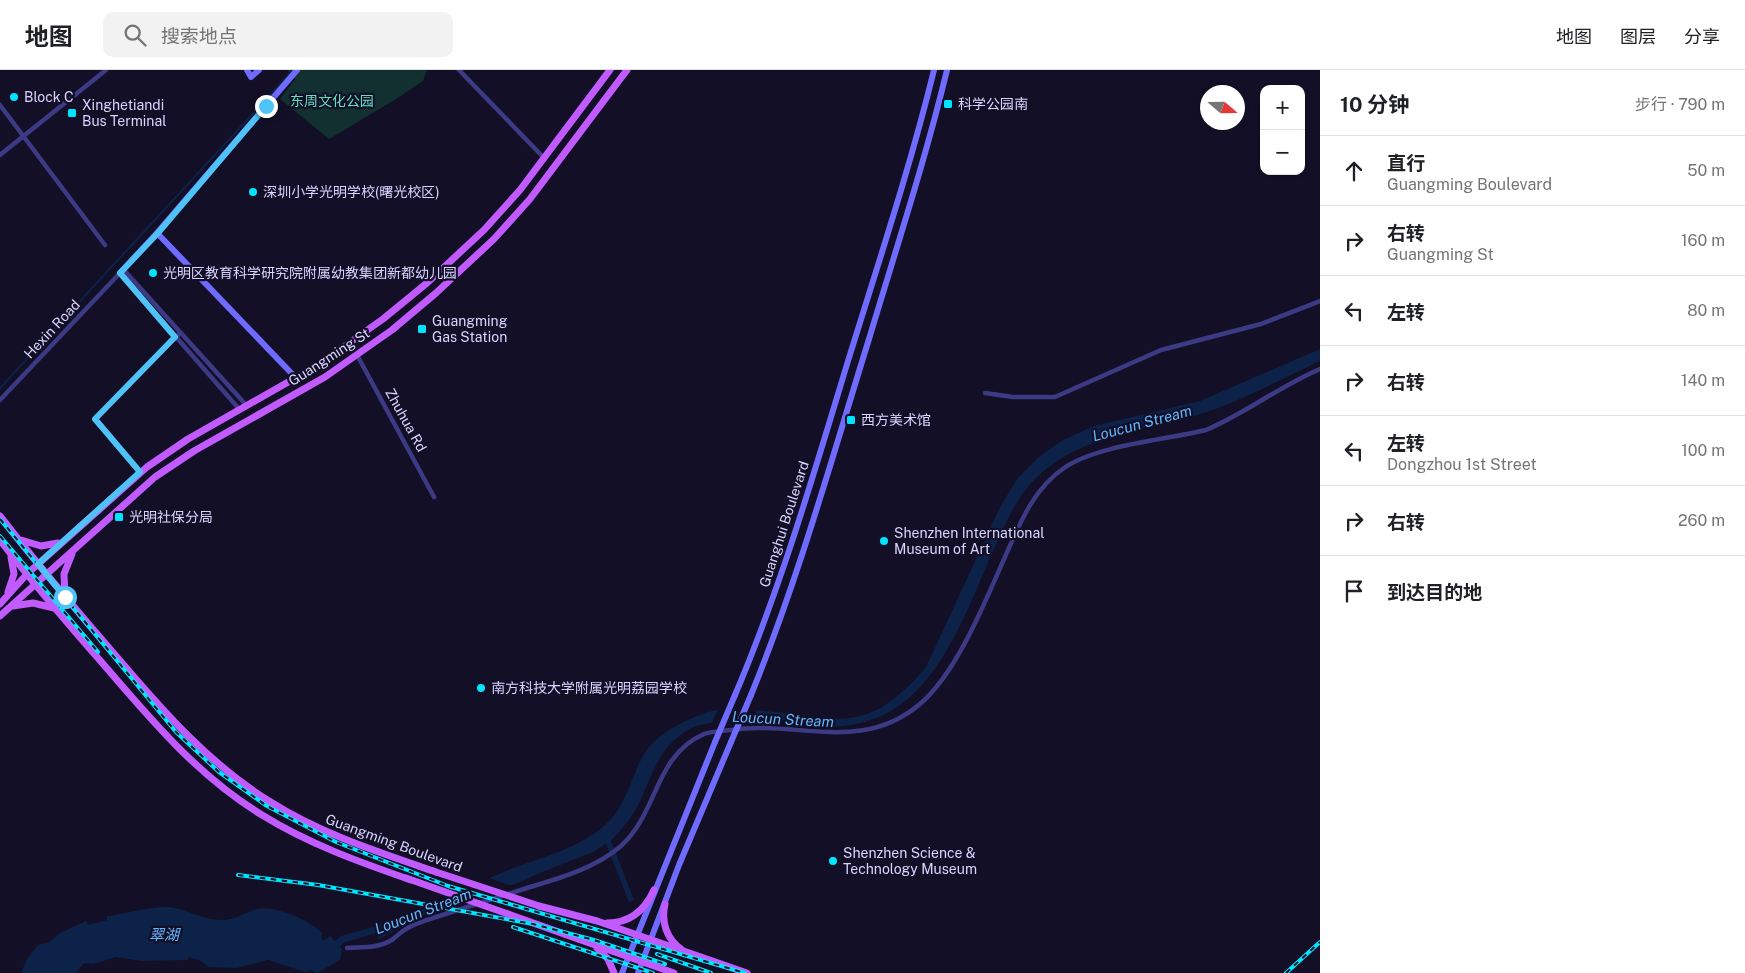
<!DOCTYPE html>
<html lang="zh">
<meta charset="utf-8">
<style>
:root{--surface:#fff;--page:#f2f2f2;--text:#202124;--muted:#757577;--line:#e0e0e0}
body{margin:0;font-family:"Public Sans","Noto Sans SC",sans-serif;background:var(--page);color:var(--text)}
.controls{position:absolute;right:15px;top:15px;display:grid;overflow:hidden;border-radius:10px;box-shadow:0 1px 4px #0004}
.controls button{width:45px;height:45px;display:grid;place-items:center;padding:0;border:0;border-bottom:1px solid var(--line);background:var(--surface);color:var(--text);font:25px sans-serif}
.compass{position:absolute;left:1200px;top:15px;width:45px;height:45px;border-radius:50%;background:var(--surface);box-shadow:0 1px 4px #0004;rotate:110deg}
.stop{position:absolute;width:15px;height:15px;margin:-11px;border:4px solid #4fc3f7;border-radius:50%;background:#fff}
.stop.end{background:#4fc3f7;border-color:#fff;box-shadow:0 1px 5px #0008}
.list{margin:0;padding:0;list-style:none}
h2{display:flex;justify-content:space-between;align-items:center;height:65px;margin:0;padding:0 20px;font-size:21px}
h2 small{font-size:16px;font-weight:400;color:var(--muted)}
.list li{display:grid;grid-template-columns:32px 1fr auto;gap:15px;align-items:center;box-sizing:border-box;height:70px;padding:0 20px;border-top:1px solid var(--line)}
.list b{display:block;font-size:19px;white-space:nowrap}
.list p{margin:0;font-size:16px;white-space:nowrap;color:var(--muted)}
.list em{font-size:16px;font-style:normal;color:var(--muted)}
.icon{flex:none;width:28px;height:28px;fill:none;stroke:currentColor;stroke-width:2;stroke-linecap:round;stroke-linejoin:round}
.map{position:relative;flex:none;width:1320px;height:903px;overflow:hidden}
header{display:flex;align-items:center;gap:30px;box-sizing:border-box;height:70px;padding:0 25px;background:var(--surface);border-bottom:1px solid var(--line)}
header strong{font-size:24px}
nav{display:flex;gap:28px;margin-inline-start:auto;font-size:18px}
.search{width:350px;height:45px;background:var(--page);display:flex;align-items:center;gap:12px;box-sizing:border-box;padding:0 18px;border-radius:10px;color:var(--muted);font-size:19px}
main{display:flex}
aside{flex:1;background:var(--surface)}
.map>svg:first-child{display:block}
.green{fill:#12302f}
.water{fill:#0c2248}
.pier{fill:#130f26}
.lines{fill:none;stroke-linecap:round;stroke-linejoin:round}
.stream{stroke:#0c2248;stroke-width:2}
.street{stroke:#3d3a85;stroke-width:4.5}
.secondary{stroke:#6f6bff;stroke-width:6}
.primary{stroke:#c25bff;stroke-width:7}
.rail-casing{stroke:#00e5ff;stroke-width:4}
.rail{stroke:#130f26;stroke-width:2;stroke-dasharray:5.5;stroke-linecap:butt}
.secondary-bridge{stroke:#6f6bff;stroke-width:6}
.primary-bridge{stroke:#c25bff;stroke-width:7}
.route{stroke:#4fc3f7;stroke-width:6}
.poi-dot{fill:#00e5ff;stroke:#130f26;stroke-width:2}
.labels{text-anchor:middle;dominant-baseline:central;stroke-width:4.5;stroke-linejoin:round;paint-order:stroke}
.poi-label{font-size:14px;fill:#d9d4ff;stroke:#130f26;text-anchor:start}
.park-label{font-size:14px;fill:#5fe0c0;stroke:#130f26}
.street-label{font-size:14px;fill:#d9d4ff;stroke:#130f26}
.water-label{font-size:15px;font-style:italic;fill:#62b6ff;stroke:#130f26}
</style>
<header>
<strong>地图</strong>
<div class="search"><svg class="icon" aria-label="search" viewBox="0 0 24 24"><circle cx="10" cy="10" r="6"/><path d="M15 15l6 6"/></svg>搜索地点</div>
<nav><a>地图</a><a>图层</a><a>分享</a></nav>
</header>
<main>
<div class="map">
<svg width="1320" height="903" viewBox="0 0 1320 903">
<rect width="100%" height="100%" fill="#130f26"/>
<path class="green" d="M288,0H427L423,11L396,29L329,69L280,29L295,9Z"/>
<path class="water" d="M1320,279V291C1286,307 1252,325 1218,338C1151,363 1070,361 1024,422C1013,437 1005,455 997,472C973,525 948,601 900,635C873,655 840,659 807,656C795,654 782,649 770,650C757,650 745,651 732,652C712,652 695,653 679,666C658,683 652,705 641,729C634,745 623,758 611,771L634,830L629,832L606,774L593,782L540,803L518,813L421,846L379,869L376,863L343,873L340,877L342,879L340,890L317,903L311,900L305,902L268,890L237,898L209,897L199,890L188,887V890L141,891L116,887L93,894L84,893L76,903H21L26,891L38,875L49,872L62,862L86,851L88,855L107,850V846C123,844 153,836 168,837C187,839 205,851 224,850C234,850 247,842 257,839C274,835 310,850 322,863V870H325L330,866L335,871L341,866C362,860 383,855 403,847C438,834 471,815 506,801C538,788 579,779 605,755C626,737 630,709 643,686C654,666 679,653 700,645C714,638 729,640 745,640C831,641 859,676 926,597L1001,435L1018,408L1040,386L1063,370L1094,356L1200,331Z"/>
<path class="pier" d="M719,637H758L751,654L711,655Z
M486,807L515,817L457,837L435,830Z"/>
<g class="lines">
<path class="stream" d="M0,318L293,0"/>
<path class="street" d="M459,0L545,89
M0,35L105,175
M0,85L106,0
M123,199L247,336
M357,285L434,427
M985,323L1013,327H1055L1161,280L1261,254L1320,231
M0,330L120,203L240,340
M140,402L95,349L180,263
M347,878C361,877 378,878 390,871C395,869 398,864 403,861C411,855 423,851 433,848C464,838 496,828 527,818C560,808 594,799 621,776C658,743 654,686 704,664C712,661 722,661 731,660C798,650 861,684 920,634C959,601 988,524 1009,478C1022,448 1036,417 1064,398C1097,375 1166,370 1206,360C1246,343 1280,316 1320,299"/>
<path class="secondary" d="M247,0L251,7L259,0
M157,163L296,308
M120,203L157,163L297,0
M735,625C781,517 814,403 848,291C878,194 910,98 934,0
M751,625C798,510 832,388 869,269C896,179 925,91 947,0
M622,903L715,672
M638,903L679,795L731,672"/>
<path class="primary" d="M0,446C37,494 76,540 116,586C162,640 208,693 269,731C321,764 378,782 436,802
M0,470C33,513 68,554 104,595C152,651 198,706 262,745C309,774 359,792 411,810
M21,470L41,476L58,473
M8,522L14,504L11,487
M65,526L64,504L72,484
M0,534L27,504L147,397L188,369L318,295L383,249L427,213L484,160L520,120L610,0
M13,536L33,533L54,538
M0,546L155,407L194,381L325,307L392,260L436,223L494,169L530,129L627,0
M665,834C661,851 666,869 682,880
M539,836L597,851L747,903
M508,844L674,903
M607,853C630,853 645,840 654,820
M597,878L608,889L614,903"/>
<defs>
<path id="rail" d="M0,449L176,662L219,702L267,736L336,772L448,816L745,903
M0,466L98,582
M238,805L318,815L533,854L594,870L665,894
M513,857L653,903
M657,884L711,903
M1286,903L1320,872"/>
</defs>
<use href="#rail" class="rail-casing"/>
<use href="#rail" class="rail"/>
<path class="secondary-bridge" d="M715,672L735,625
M731,672L751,625"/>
<path class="primary-bridge" d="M436,802L539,836
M406,808L508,844"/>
</g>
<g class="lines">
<path class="route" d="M65,527L38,494L140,402L95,349L175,267L120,203L158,163L266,36"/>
</g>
<g class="poi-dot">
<circle cx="14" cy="27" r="5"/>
<rect x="943" y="29" width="10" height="10" rx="2.5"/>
<rect x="67" y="38" width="10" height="10" rx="2.5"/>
<circle cx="253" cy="122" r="5"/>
<circle cx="153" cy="203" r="5"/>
<rect x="417" y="254" width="10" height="10" rx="2.5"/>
<rect x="846" y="345" width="10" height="10" rx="2.5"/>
<rect x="114" y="442" width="10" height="10" rx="2.5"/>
<circle cx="884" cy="471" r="5"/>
<circle cx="481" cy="618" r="5"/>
<circle cx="833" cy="791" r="5"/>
</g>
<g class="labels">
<g class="poi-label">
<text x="24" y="27">Block C</text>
<text x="958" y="34">科学公园南</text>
<text x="82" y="35">Xinghetiandi<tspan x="82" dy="16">Bus Terminal</tspan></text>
<text x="263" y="122">深圳小学光明学校(曙光校区)</text>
<text x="163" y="203">光明区教育科学研究院附属幼教集团新都幼儿园</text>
<text x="432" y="251">Guangming<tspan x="432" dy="16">Gas Station</tspan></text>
<text x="861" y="350">西方美术馆</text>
<text x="129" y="447">光明社保分局</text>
<text x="894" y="463">Shenzhen International<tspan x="894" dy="16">Museum of Art</tspan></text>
<text x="491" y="618">南方科技大学附属光明荔园学校</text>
<text x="843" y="783">Shenzhen Science &amp;<tspan x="843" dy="16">Technology Museum</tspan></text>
</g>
<g class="park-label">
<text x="332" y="31">东周文化公园</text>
</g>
<g class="street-label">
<text transform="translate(52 259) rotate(-47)">Hexin Road</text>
<text transform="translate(329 287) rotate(-33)">Guangming St</text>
<text transform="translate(406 350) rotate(61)">Zhuhua Rd</text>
<text transform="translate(784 454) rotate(-72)">Guanghui Boulevard</text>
<text transform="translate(394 773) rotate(20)">Guangming Boulevard</text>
</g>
<g class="water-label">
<text transform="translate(1142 353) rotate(-15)">Loucun Stream</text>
<text transform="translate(783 649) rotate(3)">Loucun Stream</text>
<text transform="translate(423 841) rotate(-21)">Loucun Stream</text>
<text x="164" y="864">翠湖</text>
</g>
</g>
</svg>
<div class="controls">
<button>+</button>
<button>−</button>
</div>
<svg class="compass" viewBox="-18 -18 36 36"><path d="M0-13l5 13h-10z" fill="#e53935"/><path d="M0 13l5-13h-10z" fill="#757577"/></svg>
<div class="stop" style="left:65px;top:527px"></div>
<div class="stop end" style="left:266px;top:36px"></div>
</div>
<aside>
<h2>10 分钟<small>步行 · 790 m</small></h2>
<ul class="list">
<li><svg class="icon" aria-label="ahead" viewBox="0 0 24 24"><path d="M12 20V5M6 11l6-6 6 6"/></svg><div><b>直行</b><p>Guangming Boulevard</p></div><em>50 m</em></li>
<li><svg class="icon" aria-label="right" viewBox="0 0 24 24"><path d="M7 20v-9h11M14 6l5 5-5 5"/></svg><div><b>右转</b><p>Guangming St</p></div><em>160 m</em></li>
<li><svg class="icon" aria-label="left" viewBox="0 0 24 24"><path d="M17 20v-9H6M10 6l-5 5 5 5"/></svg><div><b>左转</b></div><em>80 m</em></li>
<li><svg class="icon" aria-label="right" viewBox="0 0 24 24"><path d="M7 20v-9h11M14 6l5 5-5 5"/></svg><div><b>右转</b></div><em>140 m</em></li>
<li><svg class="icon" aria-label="left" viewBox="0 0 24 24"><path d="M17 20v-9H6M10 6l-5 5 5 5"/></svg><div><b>左转</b><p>Dongzhou 1st Street</p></div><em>100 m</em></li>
<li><svg class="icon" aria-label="right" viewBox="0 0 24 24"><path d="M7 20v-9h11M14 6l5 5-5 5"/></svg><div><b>右转</b></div><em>260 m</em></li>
<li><svg class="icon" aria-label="arrive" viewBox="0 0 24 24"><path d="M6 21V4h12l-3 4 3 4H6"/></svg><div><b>到达目的地</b></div></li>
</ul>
</aside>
</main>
